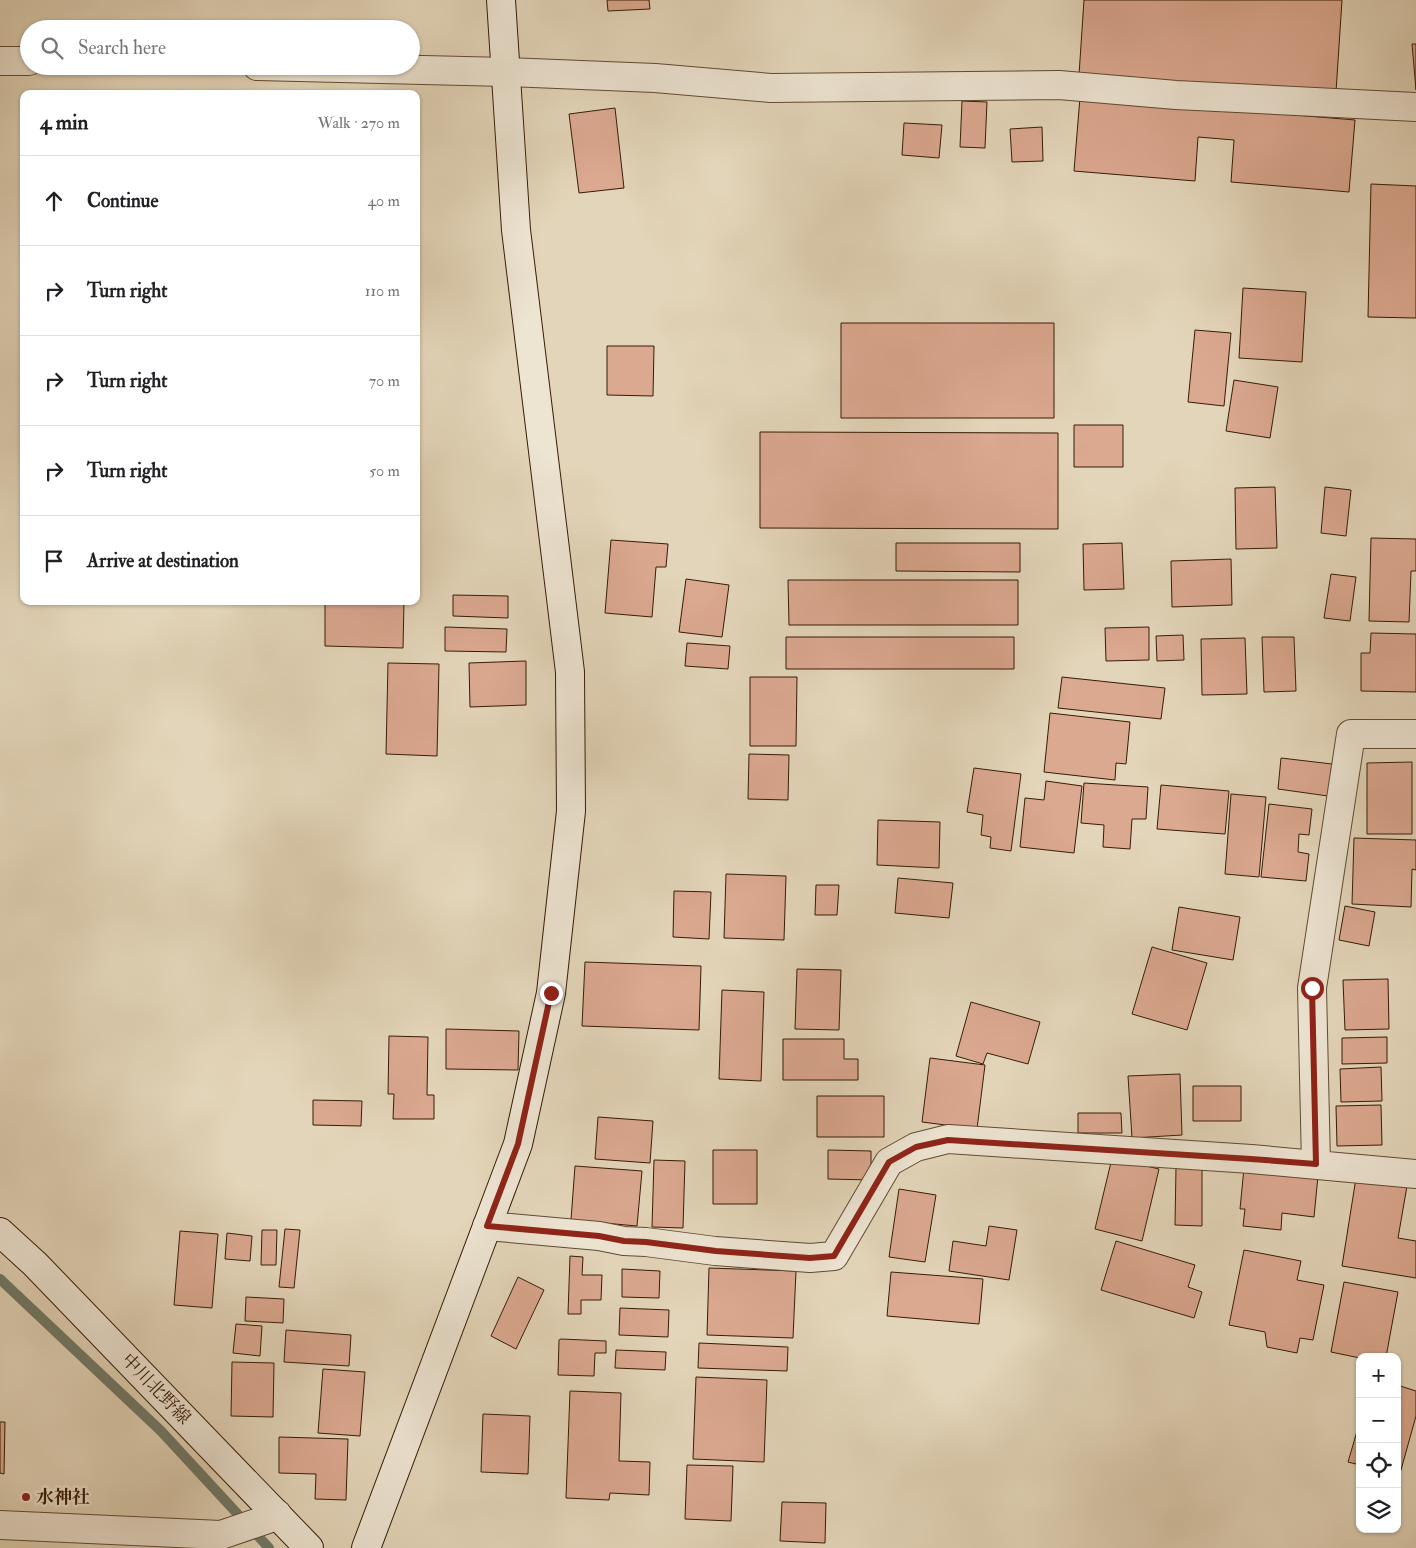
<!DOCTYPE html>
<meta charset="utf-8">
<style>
:root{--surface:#fff;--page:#f2f2f2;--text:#202124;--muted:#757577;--line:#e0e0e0}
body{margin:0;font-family:"IM FELL Double Pica","Noto Serif JP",serif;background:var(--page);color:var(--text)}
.controls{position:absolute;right:15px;bottom:15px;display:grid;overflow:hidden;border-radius:10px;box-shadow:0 1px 4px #0004}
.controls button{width:45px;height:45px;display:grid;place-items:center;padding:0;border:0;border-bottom:1px solid var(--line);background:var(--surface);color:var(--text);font:25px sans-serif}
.stop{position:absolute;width:15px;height:15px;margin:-11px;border:4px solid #8f2418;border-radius:50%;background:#fff}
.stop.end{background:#8f2418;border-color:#fff;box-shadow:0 1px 5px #0008}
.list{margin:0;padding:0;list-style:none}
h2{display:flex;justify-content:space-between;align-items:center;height:65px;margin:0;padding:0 20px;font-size:21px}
h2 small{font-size:16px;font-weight:400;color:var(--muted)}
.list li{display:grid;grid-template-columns:32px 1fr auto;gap:15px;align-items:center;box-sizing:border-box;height:90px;padding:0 20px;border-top:1px solid var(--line)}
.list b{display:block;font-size:19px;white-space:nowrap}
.list em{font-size:16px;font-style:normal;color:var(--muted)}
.icon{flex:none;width:28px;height:28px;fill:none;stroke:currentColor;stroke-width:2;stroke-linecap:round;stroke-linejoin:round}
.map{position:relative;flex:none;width:1416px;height:1548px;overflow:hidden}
.search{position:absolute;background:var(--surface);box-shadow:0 1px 4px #0004;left:20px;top:20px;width:400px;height:55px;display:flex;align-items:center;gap:12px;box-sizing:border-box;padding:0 18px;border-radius:28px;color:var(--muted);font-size:19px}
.panel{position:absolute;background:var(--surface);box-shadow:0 1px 4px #0004;left:20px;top:90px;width:400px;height:515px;border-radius:10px}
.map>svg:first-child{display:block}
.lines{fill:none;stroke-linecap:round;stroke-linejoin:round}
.stream{stroke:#707a69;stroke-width:10}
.building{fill:#dba890;stroke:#361c05}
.street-casing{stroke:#614a32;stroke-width:30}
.secondary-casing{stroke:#361c05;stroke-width:30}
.street{stroke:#ede4d2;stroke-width:28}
.secondary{stroke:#ede4d2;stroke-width:28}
.route{stroke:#8f2418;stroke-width:6}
.poi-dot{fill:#8f2418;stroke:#ede4d2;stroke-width:2}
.labels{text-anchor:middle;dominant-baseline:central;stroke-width:5;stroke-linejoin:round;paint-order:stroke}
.street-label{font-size:18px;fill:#361c05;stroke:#ede4d2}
.poi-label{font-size:18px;font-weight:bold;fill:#361c05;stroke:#ede4d2;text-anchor:start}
</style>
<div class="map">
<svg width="1416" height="1548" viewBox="0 0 1416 1548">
<rect width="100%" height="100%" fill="#e3d5b9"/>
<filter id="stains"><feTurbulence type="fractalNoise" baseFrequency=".004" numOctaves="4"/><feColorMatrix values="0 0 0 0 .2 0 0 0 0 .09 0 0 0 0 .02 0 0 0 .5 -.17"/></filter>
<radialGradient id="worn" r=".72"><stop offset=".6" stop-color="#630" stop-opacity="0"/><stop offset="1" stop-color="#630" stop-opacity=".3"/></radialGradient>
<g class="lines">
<path class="stream" d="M0,1279L161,1431L269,1548"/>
</g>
<path class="building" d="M607,0H649L650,9L608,11Z
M1084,0H1342L1336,92L1079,75Z
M1412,44H1416V90Z
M1080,97L1355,120L1349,192L1231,182L1234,140L1198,137L1195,181L1074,171Z
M962,101L987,102L985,148L960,147Z
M615,108L624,188L579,193L569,114Z
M904,123L942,125L939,158L902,155Z
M1042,127L1043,161L1012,162L1010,129Z
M1371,184L1416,186V318L1368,317Z
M1243,288L1306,292L1302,362L1239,358Z
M841,323H1054V418H841Z
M1195,330L1231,333L1224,406L1188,402Z
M607,346H654L653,396L607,395Z
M1234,380L1278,387L1270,438L1226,431Z
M1074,425H1123V467H1074Z
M760,432L1058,433V529L760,528Z
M1275,487L1277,548L1236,549L1235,488Z
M1325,487L1351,490L1346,536L1321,533Z
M1371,538L1416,539V571H1411L1409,622L1369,621Z
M611,540L668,544L666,567H656L652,617L605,613Z
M896,543H1020V572L896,571Z
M1122,543L1124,589L1084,590L1083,544Z
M1231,559L1232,605L1172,607L1171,561Z
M1331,574L1356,577L1350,621L1324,618Z
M686,579L729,585L722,637L679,632Z
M788,580H1018V625H789Z
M453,595L508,596V618L453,616Z
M325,601H404L403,648L325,646Z
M445,627L507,629L506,652L445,651Z
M1149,627V660L1106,661L1105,628Z
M1371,633L1416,634V692L1361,691V653H1370Z
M1183,635L1184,660L1157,661L1156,636Z
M786,637H1014V669H786Z
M1262,637H1294L1296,691L1264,692Z
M1245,638L1247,694L1202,695L1201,639Z
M687,643L730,646L728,669L685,666Z
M526,661V705L470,707L469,663Z
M388,663L439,664L437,756L386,754Z
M750,677H797L796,746H750Z
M1062,677L1165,688L1161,719L1058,708Z
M1050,713L1130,722L1126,764L1116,763L1115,780L1044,772Z
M749,754L789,755L788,800L748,799Z
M1281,758L1332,764L1328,796L1278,789Z
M1412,762V834H1367V763Z
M974,768L1021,774L1011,851L990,848L991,837L981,835L983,815L967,812Z
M1046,781L1082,786L1074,853L1020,847L1025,798L1044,800Z
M1084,783L1148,787L1146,819H1132L1130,849L1103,847L1104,825L1081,823Z
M1161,785L1229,791L1225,834L1157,829Z
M1231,794L1266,797L1259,877L1225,874Z
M1269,804L1312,809L1309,835L1299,834L1298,852L1309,854L1306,881L1261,877Z
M878,820L940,822L939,868L877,865Z
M1354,838L1416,840V870L1412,869L1411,907L1352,904Z
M726,874L786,876L784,940L724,938Z
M898,878L953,883L949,918L895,913Z
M816,885H839L837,915H815Z
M674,891L711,892L709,939L673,937Z
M1345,906L1375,912L1369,946L1339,940Z
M1179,907L1240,917L1233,960L1172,950Z
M1152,947L1207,963L1187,1030L1132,1014Z
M585,962L701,966L699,1030L582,1026Z
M797,969L841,970L839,1030L795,1029Z
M1388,979L1389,1029L1345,1030L1343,980Z
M722,990L764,992L761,1081L719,1079Z
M971,1002L1040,1022L1028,1064L987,1053L983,1064L956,1056Z
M446,1029L519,1031L518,1070L446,1069Z
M389,1036L428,1037L427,1095H434V1119H393L394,1094H388Z
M1387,1037V1063L1342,1064V1038Z
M783,1039H844V1059H858V1080H783Z
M930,1058L985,1065L977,1129L922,1122Z
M1381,1067L1382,1101L1341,1102L1340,1069Z
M1180,1074L1182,1135L1132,1138L1128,1076Z
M1193,1086H1241V1121H1193Z
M817,1096H884V1137H817Z
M313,1100L362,1101L361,1126L313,1125Z
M1381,1105L1382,1145L1337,1146L1336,1106Z
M1078,1113H1121L1122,1133H1078Z
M598,1117L653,1121L650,1163L595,1159Z
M713,1150H757V1204H713Z
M828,1150L871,1151V1180L828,1179Z
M1112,1158L1159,1169L1142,1241L1095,1229Z
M654,1160L685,1161L683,1228L652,1227Z
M575,1166L642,1171L637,1226L571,1220Z
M1176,1167H1202V1226L1175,1225Z
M1244,1168L1318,1176L1314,1217L1282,1213L1281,1230L1243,1226L1245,1209H1240Z
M1356,1178L1407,1186L1398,1238L1416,1241V1278L1342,1266Z
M899,1189L936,1195L925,1262L889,1257Z
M989,1226L1017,1230L1009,1280L949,1271L953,1241L986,1246Z
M285,1229L300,1230L294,1288L279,1287Z
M262,1230H277L276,1265H261Z
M180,1231L218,1234L212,1308L174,1305Z
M227,1233L252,1236L250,1261L225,1259Z
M1116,1241L1195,1265L1188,1287L1202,1292L1194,1318L1101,1290Z
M1244,1250L1301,1261L1297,1280L1324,1285L1313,1340L1300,1338L1297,1353L1267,1347L1265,1332L1229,1325Z
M570,1256L583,1257L582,1275H602L601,1300H581V1314H568Z
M709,1268L796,1271L793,1338L707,1335Z
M622,1269L660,1271L659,1298L622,1297Z
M891,1272L983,1279L979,1324L887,1316Z
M518,1277L544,1290L516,1349L491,1336Z
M1344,1282L1398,1292L1386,1357L1360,1358L1331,1352Z
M246,1297L284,1299L283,1323L245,1321Z
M620,1308L669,1310L668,1337L619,1335Z
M236,1324L262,1326L260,1356L233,1353Z
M286,1330L351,1335L349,1366L284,1362Z
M561,1339L606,1341V1353H595L594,1376L558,1375L559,1340Z
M699,1343L788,1347L787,1371L698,1368Z
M616,1350L666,1352L665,1370L615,1368Z
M232,1362L274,1363L273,1417L231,1416Z
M323,1369L365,1372L360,1436L318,1433Z
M696,1377L767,1380L764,1462L693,1459Z
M1397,1385L1416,1391V1416L1399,1477L1397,1476Z
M570,1391L621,1393L619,1461L650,1462L649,1495L610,1493L609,1500L566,1498Z
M483,1414L530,1416L528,1474L481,1472Z
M1360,1421V1465L1348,1462Z
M0,1422H5L4,1474L0,1473Z
M279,1437L348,1439L346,1500L315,1499L316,1474L279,1473Z
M687,1465L733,1466L731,1521L685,1519Z
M782,1502L826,1503L825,1543L780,1541Z"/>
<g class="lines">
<defs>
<path id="street" d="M0,61H29
M257,66L506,72L655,78L771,88L1059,85L1176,95L1416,107
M1316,1164L1312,988L1351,734H1416
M487,1226L599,1236L624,1241L646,1242L715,1251L810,1258L834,1256L889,1162L916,1147L948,1139L1251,1159L1416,1174
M0,1525L221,1535L268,1519L277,1514"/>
<path id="secondary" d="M0,1232L35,1264L309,1548
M366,1548L518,1144L551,993L571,811L570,672L516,230L501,0"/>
</defs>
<use href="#street" class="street-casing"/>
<use href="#secondary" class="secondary-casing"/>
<use href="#street" class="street"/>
<use href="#secondary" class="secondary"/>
</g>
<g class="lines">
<path class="route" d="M551,993L518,1144L487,1226L599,1236L624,1241L646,1242L716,1251L810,1258L834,1256L889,1162L916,1147L948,1140L1251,1159L1316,1164L1312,988"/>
</g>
<circle class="poi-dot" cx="26" cy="1497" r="5"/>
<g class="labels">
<g class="street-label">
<text transform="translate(156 1389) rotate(46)">中川北野線</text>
</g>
<g class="poi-label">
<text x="36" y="1497">水神社</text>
</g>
</g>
<rect width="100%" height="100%" filter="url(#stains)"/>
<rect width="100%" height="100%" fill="url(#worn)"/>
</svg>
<div class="controls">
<button>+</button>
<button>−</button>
<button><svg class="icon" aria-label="locate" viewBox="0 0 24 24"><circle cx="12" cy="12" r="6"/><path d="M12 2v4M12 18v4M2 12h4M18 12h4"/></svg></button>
<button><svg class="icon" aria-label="layers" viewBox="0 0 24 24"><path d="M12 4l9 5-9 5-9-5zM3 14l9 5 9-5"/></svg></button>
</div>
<div class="stop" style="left:1312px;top:988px"></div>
<div class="stop end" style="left:551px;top:993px"></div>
<div class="search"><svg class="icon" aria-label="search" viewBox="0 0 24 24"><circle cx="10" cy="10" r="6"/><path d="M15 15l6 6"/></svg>Search here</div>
<section class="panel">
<h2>4 min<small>Walk · 270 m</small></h2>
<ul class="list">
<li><svg class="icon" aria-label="ahead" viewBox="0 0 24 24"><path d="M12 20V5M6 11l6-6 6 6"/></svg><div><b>Continue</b></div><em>40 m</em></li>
<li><svg class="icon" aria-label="right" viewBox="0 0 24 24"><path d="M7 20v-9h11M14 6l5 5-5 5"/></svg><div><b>Turn right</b></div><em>110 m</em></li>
<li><svg class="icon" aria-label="right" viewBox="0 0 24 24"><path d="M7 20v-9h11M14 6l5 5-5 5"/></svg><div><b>Turn right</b></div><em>70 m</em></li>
<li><svg class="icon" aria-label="right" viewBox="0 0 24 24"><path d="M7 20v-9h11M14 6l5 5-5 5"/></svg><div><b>Turn right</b></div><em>50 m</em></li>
<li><svg class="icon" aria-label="arrive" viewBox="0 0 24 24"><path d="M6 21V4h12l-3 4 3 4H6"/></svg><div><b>Arrive at destination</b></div></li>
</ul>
</section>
</div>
